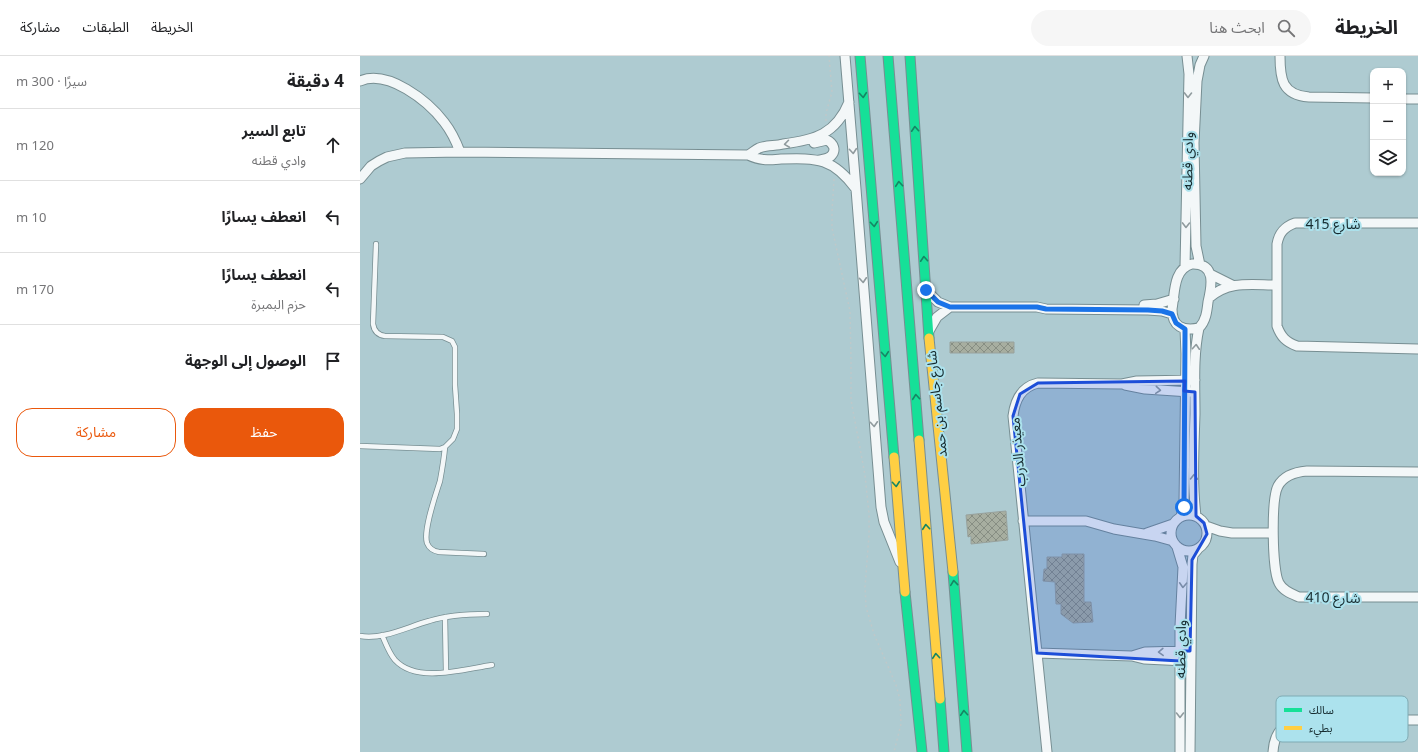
<!DOCTYPE html>
<html lang="ar">
<meta charset="utf-8">
<style>
:root{--surface:#fff;--page:#f6f6f6;--text:#202124;--muted:#757577;--line:#e0e0e0;--accent:#ea580c}
body{margin:0;font-family:"Noto Sans","Noto Sans Arabic",sans-serif;background:var(--page);color:var(--text);direction:rtl}
.controls{position:absolute;right:12px;top:12px;display:grid;overflow:hidden;border-radius:8px;box-shadow:0 1px 3px #0004}
.controls button{width:36px;height:36px;display:grid;place-items:center;padding:0;border:0;border-bottom:1px solid var(--line);background:var(--surface);color:var(--text);font:20px sans-serif}
.stop{position:absolute;width:12px;height:12px;margin:-9px;border:3px solid #1a73e8;border-radius:50%;background:#fff}
.stop.end{background:#1a73e8;border-color:#fff;box-shadow:0 1px 4px #0008}
.list{margin:0;padding:0;list-style:none}
h2{display:flex;justify-content:space-between;align-items:center;height:52px;margin:0;padding:0 16px;font-size:17px}
h2 small{font-size:13px;font-weight:400;color:var(--muted)}
.list li{display:grid;grid-template-columns:26px 1fr auto;gap:12px;align-items:center;box-sizing:border-box;height:72px;padding:0 16px;border-top:1px solid var(--line)}
.list b{display:block;font-size:15px;white-space:nowrap}
.list p{margin:0;font-size:13px;white-space:nowrap;color:var(--muted)}
.list em{font-size:13px;font-style:normal;color:var(--muted)}
.actions{display:flex;gap:8px;padding:12px 16px}
.actions a{flex:1;padding:9px 0;border:1px solid var(--accent);border-radius:16px;text-align:center;font-size:14px;color:var(--accent)}
.actions .main{background:var(--accent);color:#fff}
.icon{flex:none;width:22px;height:22px;fill:none;stroke:currentColor;stroke-width:2;stroke-linecap:round;stroke-linejoin:round}
.map{position:relative;flex:none;width:1058px;height:696px;overflow:hidden;direction:ltr}
header{display:flex;align-items:center;gap:24px;box-sizing:border-box;height:56px;padding:0 20px;background:var(--surface);border-bottom:1px solid var(--line)}
header strong{font-size:19px}
nav{display:flex;gap:22px;margin-inline-start:auto;font-size:14px}
.search{width:280px;height:36px;background:var(--page);display:flex;align-items:center;gap:10px;box-sizing:border-box;padding:0 14px;border-radius:22px;color:var(--muted);font-size:15px}
main{display:flex}
aside{flex:1;background:var(--surface)}
.map>svg:first-child{display:block}
.building{fill:url(#building-cross-hatch);stroke:#98a29d}
.lines{fill:none;stroke-linecap:round;stroke-linejoin:round}
.lane-casing{stroke:#778e92;stroke-width:6}
.street-casing{stroke:#778e92;stroke-width:11}
.fast-casing{stroke:#778e92;stroke-width:11}
.slow-casing{stroke:#778e92;stroke-width:11}
.path{stroke:#bfc8c9;stroke-width:1.5;stroke-dasharray:2 3;stroke-linecap:butt}
.lane{stroke:#f3f7f8;stroke-width:4.5}
.street{stroke:#f3f7f8;stroke-width:9}
.fast{stroke:#16e098;stroke-width:9}
.slow{stroke:#ffcf43;stroke-width:9}
.oneway{stroke:#168664}
.oneway2{stroke:#909b9e}
.route{stroke:#1a73e8;stroke-width:5}
.marked{fill:#1d4ed8;fill-opacity:0.2;stroke:#1d4ed8;stroke-width:3;stroke-linejoin:round}
.labels{text-anchor:middle;dominant-baseline:central;stroke-width:4;stroke-linejoin:round;paint-order:stroke}
.street-label{font-size:14px;fill:#162b2f;stroke:#ace2ed}
.key{fill:#ace2ed;stroke:#7fabb4;stroke-width:1}
.key-label{font-size:11px;fill:#162b2f}
</style>
<header>
<strong>الخريطة</strong>
<div class="search"><svg class="icon" aria-label="search" viewBox="0 0 24 24"><circle cx="10" cy="10" r="6"/><path d="M15 15l6 6"/></svg>ابحث هنا</div>
<nav><a>الخريطة</a><a>الطبقات</a><a>مشاركة</a></nav>
</header>
<main>
<div class="map">
<svg width="1058" height="696" viewBox="0 0 1058 696">
<defs>
<pattern id="building-cross-hatch" width="8" height="8" patternUnits="userSpaceOnUse"><rect width="8" height="8" fill="#a7aea0"/><path d="M0 0l8 8M0 8l8-8" fill="none" stroke="#878e83"/></pattern>
</defs>
<rect width="100%" height="100%" fill="#aecbd1"/>
<path class="building" d="M590,286H654V297H590Z
M646,455L648,484L611,488V480L608,481L606,459Z
M702,498H724V546H731L733,566L713,567L701,558V548H696L695,526L683,525L684,513H687V501H702Z"/>
<g class="lines">
<defs>
<path id="lane" d="M0,390L80,393L85,391L93,383L97,373V358L95,329V291L92,285L83,281L25,280C18,279 14,275 13,268L16,188
M85,391C84,403 82,414 80,425C76,438 63,474 67,487C69,492 73,495 79,496L124,498
M85,561L86,616
M22,579C26,588 29,597 35,604C57,628 104,613 132,609
M0,580C23,584 47,571 69,565C88,559 108,558 127,558"/>
<path id="street" d="M485,0L496,133L521,451L524,466L540,506
M920,0C920,23 922,39 949,41L1013,42
M0,25C28,13 68,45 84,66C91,75 96,85 100,96
M1043,43H1058
M454,87L467,84C473,87 477,94 471,100C468,103 463,103 459,104
M388,99C392,97 395,94 399,92C406,89 416,90 423,88C455,84 476,78 489,46
M0,123L11,110L19,105L27,101L45,97L100,96L388,99C401,105 408,104 421,103C458,102 473,102 496,133
M1058,167H935C924,171 919,177 917,188V270C921,281 926,286 937,290L1058,293
M832,208C856,207 852,229 848,246C847,255 846,265 839,272C823,275 812,271 812,253C815,237 813,213 832,208Z
M840,209L836,190L834,87L837,25L840,9L844,0
M825,211L829,18L827,0
M850,218L872,229
M566,234L578,246L590,251H677L686,253L788,254L802,255L812,258
M849,242C869,224 892,229 917,229
M784,249L797,248L814,243
M569,275L577,261L590,251
M765,329L785,333L830,336
M1058,416L947,415C935,416 924,419 918,430C911,443 912,515 919,527C923,535 932,538 939,541H1058
M811 477a18 18 0 1 1 36 0a18 18 0 1 1-36 0Z
M836,460C832,427 834,392 835,358C835,330 833,300 839,272
M821,461L824,447L826,298L825,273
M663,465H726L754,473L795,480L813,485
M846,470L860,475L872,477H913
M787,477L813,468
M817,491L823,511L820,570V696
M677,597L772,600L785,596L827,595
M772,600L784,603L826,605
M687,696L653,360C655,344 661,331 678,327L762,328L777,325L835,324
M830,696L832,508L833,499L838,493
M913,696C914,680 920,670 935,664H1058"/>
<path id="fast" d="M500,0L534,401
M528,0L559,384
M550,0L569,282
M593,516L607,696
M545,536L562,696
M580,643L584,696"/>
<path id="slow" d="M569,282L593,516
M559,384L580,643
M534,401L545,536"/>
</defs>
<use href="#lane" class="lane-casing"/>
<use href="#street" class="street-casing"/>
<use href="#fast" class="fast-casing"/>
<use href="#slow" class="slow-casing"/>
<path class="path" d="M466,65V57L472,36L469,0
M474,123L472,156V172L490,255L491,305V344L505,419L509,458V479L505,531L506,551L514,578L536,629L540,644L541,668L534,696"/>
<use href="#lane" class="lane"/>
<use href="#street" class="street"/>
<use href="#fast" class="fast"/>
<use href="#slow" class="slow"/>
</g>
<defs><path id="oneway-chevron" d="M-2-3.5L2.5 0L-2 3.5" fill="none" stroke-width="1.6" stroke-linecap="round" stroke-linejoin="round"/></defs>
<g class="oneway">
<use href="#oneway-chevron" transform="translate(503 39) rotate(85)"/>
<use href="#oneway-chevron" transform="translate(555 73) rotate(-94)"/>
<use href="#oneway-chevron" transform="translate(539 128) rotate(-95)"/>
<use href="#oneway-chevron" transform="translate(514 168) rotate(85)"/>
<use href="#oneway-chevron" transform="translate(564 203) rotate(-94)"/>
<use href="#oneway-chevron" transform="translate(525 298) rotate(85)"/>
<use href="#oneway-chevron" transform="translate(556 341) rotate(-95)"/>
<use href="#oneway-chevron" transform="translate(536 428) rotate(85)"/>
<use href="#oneway-chevron" transform="translate(566 471) rotate(-95)"/>
<use href="#oneway-chevron" transform="translate(594 527) rotate(-96)"/>
<use href="#oneway-chevron" transform="translate(576 600) rotate(-95)"/>
<use href="#oneway-chevron" transform="translate(604 657) rotate(-94)"/>
</g>
<g class="oneway2">
<use href="#oneway-chevron" transform="translate(828 39) rotate(91)"/>
<use href="#oneway-chevron" transform="translate(427 88) rotate(172)"/>
<use href="#oneway-chevron" transform="translate(493 95) rotate(85)"/>
<use href="#oneway-chevron" transform="translate(826 169) rotate(91)"/>
<use href="#oneway-chevron" transform="translate(503 224) rotate(86)"/>
<use href="#oneway-chevron" transform="translate(836 291) rotate(-86)"/>
<use href="#oneway-chevron" transform="translate(798 334) rotate(5)"/>
<use href="#oneway-chevron" transform="translate(514 368) rotate(86)"/>
<use href="#oneway-chevron" transform="translate(834 421) rotate(-89)"/>
<use href="#oneway-chevron" transform="translate(823 529) rotate(93)"/>
<use href="#oneway-chevron" transform="translate(801 596) rotate(178)"/>
<use href="#oneway-chevron" transform="translate(820 659) rotate(90)"/>
</g>
<g class="lines">
<path class="route" d="M566,234L578,246L590,251H677L686,253L788,254L802,255L812,258L816,267L825,273V278L824,451"/>
</g>
<path class="marked" d="M825,325L824,335L835,336L836,460L844,467L847,478L832,504L830,595H821L820,605L677,597L653,360L660,338L678,327Z"/>
<g class="labels">
<g class="street-label">
<text transform="translate(827 105) rotate(-89)">وادي قطنه</text>
<text x="973" y="167">شارع 415</text>
<text transform="translate(576 348) rotate(-96)">شارع جاسم بن حمد</text>
<text transform="translate(657 396) rotate(-95)">معيذر الدرب</text>
<text transform="translate(973 541) rotate(1)">شارع 410</text>
<text transform="translate(820 593) rotate(-89)">وادي قطنه</text>
</g>
</g>
<rect x="916" y="640" width="132" height="46" rx="6" class="key"/>
<rect x="924" y="652" width="18" height="4" fill="#16e098"/>
<rect x="924" y="670" width="18" height="4" fill="#ffcf43"/>
<g class="key-label">
<text x="949" y="658">سالك</text>
<text x="949" y="676">بطيء</text>
</g>
</svg>
<div class="controls">
<button>+</button>
<button>−</button>
<button><svg class="icon" aria-label="layers" viewBox="0 0 24 24"><path d="M12 4l9 5-9 5-9-5zM3 14l9 5 9-5"/></svg></button>
</div>
<div class="stop" style="left:824px;top:451px"></div>
<div class="stop end" style="left:566px;top:234px"></div>
</div>
<aside>
<h2>4 دقيقة<small>سيرًا · 300 m</small></h2>
<ul class="list">
<li><svg class="icon" aria-label="ahead" viewBox="0 0 24 24"><path d="M12 20V5M6 11l6-6 6 6"/></svg><div><b>تابع السير</b><p>وادي قطنه</p></div><em>120 m</em></li>
<li><svg class="icon" aria-label="left" viewBox="0 0 24 24"><path d="M17 20v-9H6M10 6l-5 5 5 5"/></svg><div><b>انعطف يسارًا</b></div><em>10 m</em></li>
<li><svg class="icon" aria-label="left" viewBox="0 0 24 24"><path d="M17 20v-9H6M10 6l-5 5 5 5"/></svg><div><b>انعطف يسارًا</b><p>حزم البمبرة</p></div><em>170 m</em></li>
<li><svg class="icon" aria-label="arrive" viewBox="0 0 24 24"><path d="M6 21V4h12l-3 4 3 4H6"/></svg><div><b>الوصول إلى الوجهة</b></div></li>
</ul>
<div class="actions"><a class="main">حفظ</a><a>مشاركة</a></div>
</aside>
</main>
